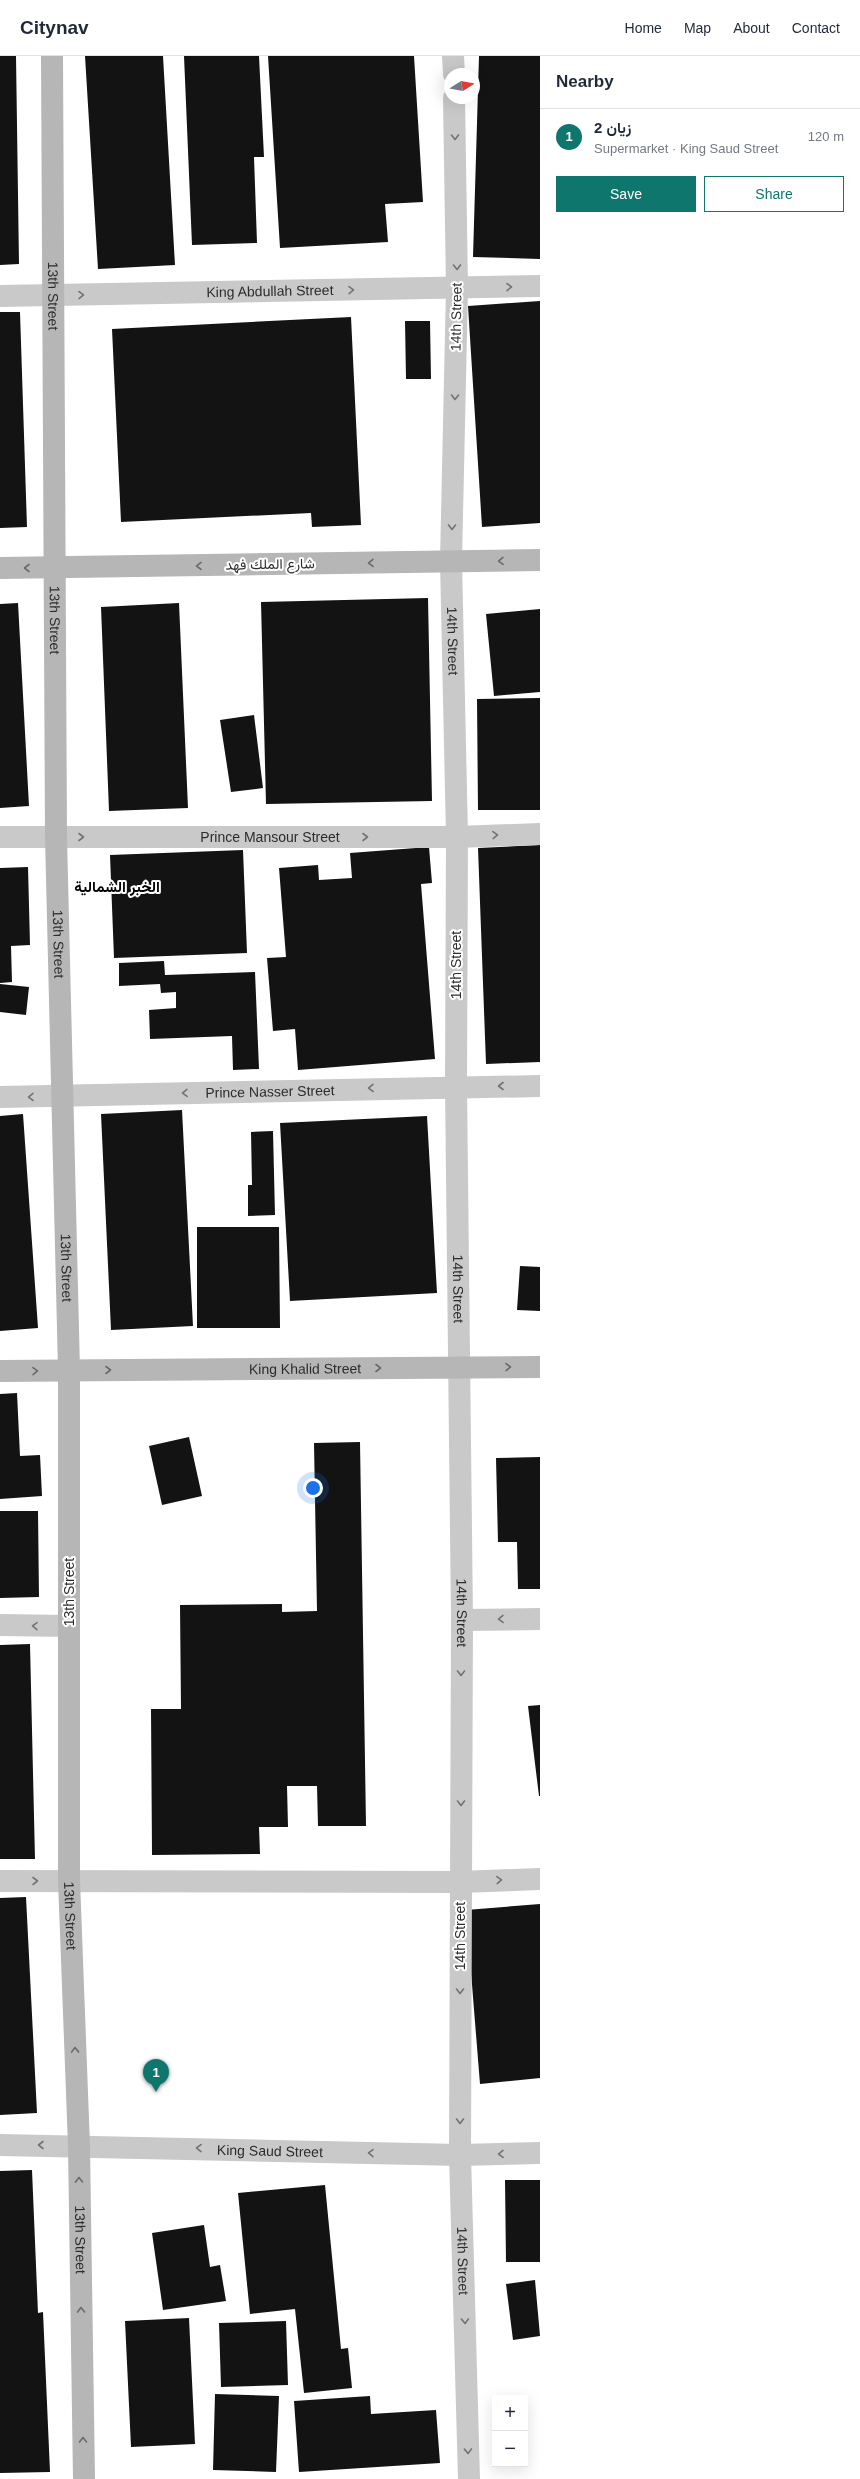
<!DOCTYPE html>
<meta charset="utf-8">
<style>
:root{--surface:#fff;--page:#f2f2f3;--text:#1f2937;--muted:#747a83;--line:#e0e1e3;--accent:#0f766e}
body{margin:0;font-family:Helvetica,Vazirmatn,sans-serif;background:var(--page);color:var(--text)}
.controls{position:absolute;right:12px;bottom:12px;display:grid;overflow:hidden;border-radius:0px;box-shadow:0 4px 16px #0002}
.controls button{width:36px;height:36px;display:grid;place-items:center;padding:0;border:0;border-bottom:1px solid var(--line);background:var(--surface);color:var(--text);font:20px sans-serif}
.compass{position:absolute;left:444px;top:12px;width:36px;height:36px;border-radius:50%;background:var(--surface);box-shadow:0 4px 16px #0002;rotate:79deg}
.you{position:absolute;left:313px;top:1432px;width:14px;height:14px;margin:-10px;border:3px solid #fff;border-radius:50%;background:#1a73e8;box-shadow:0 0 0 6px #1a73e833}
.badge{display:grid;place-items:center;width:26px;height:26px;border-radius:50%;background:var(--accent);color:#fff;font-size:13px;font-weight:700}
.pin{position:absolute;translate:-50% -33px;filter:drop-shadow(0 1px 2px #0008)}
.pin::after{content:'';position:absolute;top:21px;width:14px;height:12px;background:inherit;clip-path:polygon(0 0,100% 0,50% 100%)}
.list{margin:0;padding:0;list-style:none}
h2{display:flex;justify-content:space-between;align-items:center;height:52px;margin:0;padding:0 16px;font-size:17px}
h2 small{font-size:13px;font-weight:400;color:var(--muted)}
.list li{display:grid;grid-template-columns:26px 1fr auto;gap:12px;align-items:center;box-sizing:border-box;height:56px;padding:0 16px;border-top:1px solid var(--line)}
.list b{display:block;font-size:15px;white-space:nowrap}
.list p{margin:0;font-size:13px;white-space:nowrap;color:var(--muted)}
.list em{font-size:13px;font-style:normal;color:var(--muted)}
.actions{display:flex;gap:8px;padding:12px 16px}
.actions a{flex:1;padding:9px 0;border:1px solid var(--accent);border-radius:0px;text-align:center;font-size:14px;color:var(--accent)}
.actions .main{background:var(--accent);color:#fff}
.map{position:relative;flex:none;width:540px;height:2423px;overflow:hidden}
header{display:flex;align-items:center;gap:24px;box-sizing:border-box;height:56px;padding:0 20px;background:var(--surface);border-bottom:1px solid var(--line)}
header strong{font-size:19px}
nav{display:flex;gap:22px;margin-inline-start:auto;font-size:14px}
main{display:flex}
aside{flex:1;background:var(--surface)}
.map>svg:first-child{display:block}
.building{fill:#131313}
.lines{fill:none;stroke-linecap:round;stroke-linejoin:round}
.street{stroke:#c9c9c9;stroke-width:22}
.secondary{stroke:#b6b6b6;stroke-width:22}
.oneway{stroke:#737373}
.oneway2{stroke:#6a6a6a}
.labels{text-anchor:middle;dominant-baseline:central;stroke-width:4;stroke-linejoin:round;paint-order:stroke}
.street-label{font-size:14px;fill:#2c2c2c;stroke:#fff}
.neighbourhood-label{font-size:15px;font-weight:bold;fill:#000;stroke:#fff}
</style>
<header>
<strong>Citynav</strong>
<nav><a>Home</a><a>Map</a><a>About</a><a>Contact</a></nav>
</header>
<main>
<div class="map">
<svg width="540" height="2423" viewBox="0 0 540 2423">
<rect width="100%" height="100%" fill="#fff"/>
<path class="building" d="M0,0H16L19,208L0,209Z
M85,0H163L175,209L98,213Z
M184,0H259L264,101H254L257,187L192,189Z
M268,0H414L423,146L385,148L388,186L280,192Z
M479,0H540V203L473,201Z
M540,245V467L482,471L468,250Z
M0,256H20L27,471L0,472Z
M351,261L361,469L312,471L311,457L121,466L112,273Z
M405,265H430L431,323H406Z
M428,542L432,745L266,748L261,546Z
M18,547L29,750L0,752V548Z
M179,547L188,752L109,755L101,551Z
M540,553V636L494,640L486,558Z
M540,642V754H478L477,643Z
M254,659L263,732L231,736L220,664Z
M540,789V1006L486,1008L478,792Z
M429,791L432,827L421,828L435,1003L298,1014L295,973L273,975L267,902L286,901L279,812L318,809L319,824L352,822L350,797Z
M243,794L247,897L114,902L110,799Z
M28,811L30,889L11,890L12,926L0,927V812Z
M164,905L165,919L255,916L259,1013L233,1014L232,980L150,983L149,954L176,952V936L161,937L160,928L119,930V907Z
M0,928L29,931L26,959L0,956Z
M182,1054L193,1270L111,1274L101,1058Z
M23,1058L38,1272L0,1275V1060Z
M427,1060L437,1237L290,1245L280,1067Z
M273,1075L275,1159L248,1160V1129H252L251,1076Z
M197,1171H279L280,1272H197Z
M520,1210L540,1211V1255L517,1254Z
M17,1337L20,1400L40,1399L42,1440L0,1443V1338Z
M189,1381L202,1440L162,1449L149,1390Z
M360,1386L366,1770H318L317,1730H287L288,1771H259L260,1798L152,1799L151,1653H181L180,1549L282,1548V1556L317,1555L314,1387Z
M540,1401V1533H518L517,1486H498L496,1402Z
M0,1455H38L39,1541L0,1542Z
M30,1588L35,1803H0V1589Z
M540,1649V1740H539L528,1650Z
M26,1841L37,2057L0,2059V1842Z
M540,1848V2022L480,2028L466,1854Z
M32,2114L38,2257L43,2256L50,2416L0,2417V2115Z
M505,2124H540V2206H506Z
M325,2129L341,2293L348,2292L352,2332L304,2337L295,2253L250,2258L238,2137Z
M204,2169L210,2211L220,2209L226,2245L163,2254L152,2177Z
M535,2224L540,2280L513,2284L506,2228Z
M189,2262L195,2388L131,2391L125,2265Z
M286,2265L288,2329L221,2331L219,2267Z
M215,2338L279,2340L276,2416L213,2414Z
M370,2340L371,2358L436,2354L440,2407L299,2416L294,2345Z"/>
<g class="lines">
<g class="street">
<path d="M453,0L454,18"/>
<path id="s1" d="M454,42L457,232L451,505L457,781L456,1030L462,1564L460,2099L469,2423"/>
<path id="s2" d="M0,240L540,230"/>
<path id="s3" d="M0,781H457L540,778"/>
<path id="s4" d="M0,1041L540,1030"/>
<path d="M462,1564L540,1563"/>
<path d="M0,1569L69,1570"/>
<path d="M0,1825L460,1826L540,1823"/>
<path id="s5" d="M0,2089L460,2099L540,2097"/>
</g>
<g class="secondary">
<path id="s6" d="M52,0L56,781L69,1314V1824L79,2090L84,2423"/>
<path d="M0,512L540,504"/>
<path id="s7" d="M0,1315L540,1311"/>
</g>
</g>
<defs><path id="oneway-chevron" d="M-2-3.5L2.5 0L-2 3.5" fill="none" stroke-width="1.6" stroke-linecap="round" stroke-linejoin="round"/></defs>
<g class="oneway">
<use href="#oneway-chevron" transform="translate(455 81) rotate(89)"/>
<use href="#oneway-chevron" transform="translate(457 211) rotate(89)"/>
<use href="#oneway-chevron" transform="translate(509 231) rotate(-1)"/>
<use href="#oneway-chevron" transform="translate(351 234) rotate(-1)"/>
<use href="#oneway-chevron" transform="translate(81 239) rotate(-1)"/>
<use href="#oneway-chevron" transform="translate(455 341) rotate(91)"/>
<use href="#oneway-chevron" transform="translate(452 471) rotate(91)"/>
<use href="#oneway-chevron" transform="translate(495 779) rotate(-2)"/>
<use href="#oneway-chevron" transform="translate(81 781)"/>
<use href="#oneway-chevron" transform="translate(365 781)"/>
<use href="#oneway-chevron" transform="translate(501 1030) rotate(180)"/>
<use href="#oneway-chevron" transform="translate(371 1032) rotate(179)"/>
<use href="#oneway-chevron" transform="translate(185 1037) rotate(179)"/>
<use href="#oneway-chevron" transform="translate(31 1041) rotate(179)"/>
<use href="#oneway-chevron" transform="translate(501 1563) rotate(179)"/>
<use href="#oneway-chevron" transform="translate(35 1570) rotate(-179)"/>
<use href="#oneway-chevron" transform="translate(461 1617) rotate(90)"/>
<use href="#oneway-chevron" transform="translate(461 1747) rotate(90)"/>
<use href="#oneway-chevron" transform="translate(499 1824) rotate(-3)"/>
<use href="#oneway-chevron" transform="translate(35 1825)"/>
<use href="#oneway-chevron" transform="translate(460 1935) rotate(90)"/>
<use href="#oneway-chevron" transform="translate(460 2065) rotate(90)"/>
<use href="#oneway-chevron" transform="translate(41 2089) rotate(-180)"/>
<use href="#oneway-chevron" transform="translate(199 2092) rotate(-179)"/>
<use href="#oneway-chevron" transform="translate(371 2097) rotate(-179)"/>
<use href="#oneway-chevron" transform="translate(501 2098) rotate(179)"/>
<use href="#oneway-chevron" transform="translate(465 2265) rotate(88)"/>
<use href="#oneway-chevron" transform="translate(468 2395) rotate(88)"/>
</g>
<g class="oneway2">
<use href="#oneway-chevron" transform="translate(501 505) rotate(179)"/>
<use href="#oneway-chevron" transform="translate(371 507) rotate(179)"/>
<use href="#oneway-chevron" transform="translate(199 510) rotate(179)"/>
<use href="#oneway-chevron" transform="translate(27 512) rotate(180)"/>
<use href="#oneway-chevron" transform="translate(508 1311) rotate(-1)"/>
<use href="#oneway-chevron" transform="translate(378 1312)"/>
<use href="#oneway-chevron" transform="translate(108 1314)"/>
<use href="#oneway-chevron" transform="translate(35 1315) rotate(-1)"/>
<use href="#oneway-chevron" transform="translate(75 1994) rotate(-92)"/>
<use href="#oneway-chevron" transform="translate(79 2124) rotate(-91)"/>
<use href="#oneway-chevron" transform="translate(81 2254) rotate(-91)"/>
<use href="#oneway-chevron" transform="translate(83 2384) rotate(-91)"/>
</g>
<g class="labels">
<g class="street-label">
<text stroke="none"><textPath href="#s2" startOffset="270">King Abdullah Street</textPath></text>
<text stroke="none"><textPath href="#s6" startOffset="240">13th Street</textPath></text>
<text transform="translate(456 261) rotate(-89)">14th Street</text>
<text transform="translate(270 508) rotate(-1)">شارع الملك فهد</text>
<text stroke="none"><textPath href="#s6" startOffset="564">13th Street</textPath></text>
<text stroke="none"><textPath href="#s1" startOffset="543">14th Street</textPath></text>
<text stroke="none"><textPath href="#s3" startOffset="270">Prince Mansour Street</textPath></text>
<text stroke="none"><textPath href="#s6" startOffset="888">13th Street</textPath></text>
<text transform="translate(456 909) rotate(-90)">14th Street</text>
<text stroke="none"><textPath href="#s4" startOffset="270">Prince Nasser Street</textPath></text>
<text stroke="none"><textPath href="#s6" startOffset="1212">13th Street</textPath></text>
<text stroke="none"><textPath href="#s1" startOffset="1191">14th Street</textPath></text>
<text stroke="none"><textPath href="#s7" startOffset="305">King Khalid Street</textPath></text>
<text transform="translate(69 1536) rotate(-90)">13th Street</text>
<text stroke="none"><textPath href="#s1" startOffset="1515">14th Street</textPath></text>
<text stroke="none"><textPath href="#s6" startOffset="1860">13th Street</textPath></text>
<text transform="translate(460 1880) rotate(-90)">14th Street</text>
<text stroke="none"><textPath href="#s5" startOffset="270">King Saud Street</textPath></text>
<text stroke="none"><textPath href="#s6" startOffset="2184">13th Street</textPath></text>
<text stroke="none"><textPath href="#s1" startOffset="2163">14th Street</textPath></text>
</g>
<g class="neighbourhood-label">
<text x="117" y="830">الخبر الشمالية</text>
</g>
</g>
</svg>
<div class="controls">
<button>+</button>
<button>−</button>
</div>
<svg class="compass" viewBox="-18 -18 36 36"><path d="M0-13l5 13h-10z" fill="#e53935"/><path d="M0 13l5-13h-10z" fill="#747a83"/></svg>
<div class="you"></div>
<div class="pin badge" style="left:156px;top:2036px">1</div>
</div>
<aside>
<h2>Nearby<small></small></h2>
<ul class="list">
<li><span class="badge">1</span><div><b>زيان 2</b><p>Supermarket · King Saud Street</p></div><em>120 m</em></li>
</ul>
<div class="actions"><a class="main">Save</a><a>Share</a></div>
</aside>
</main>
